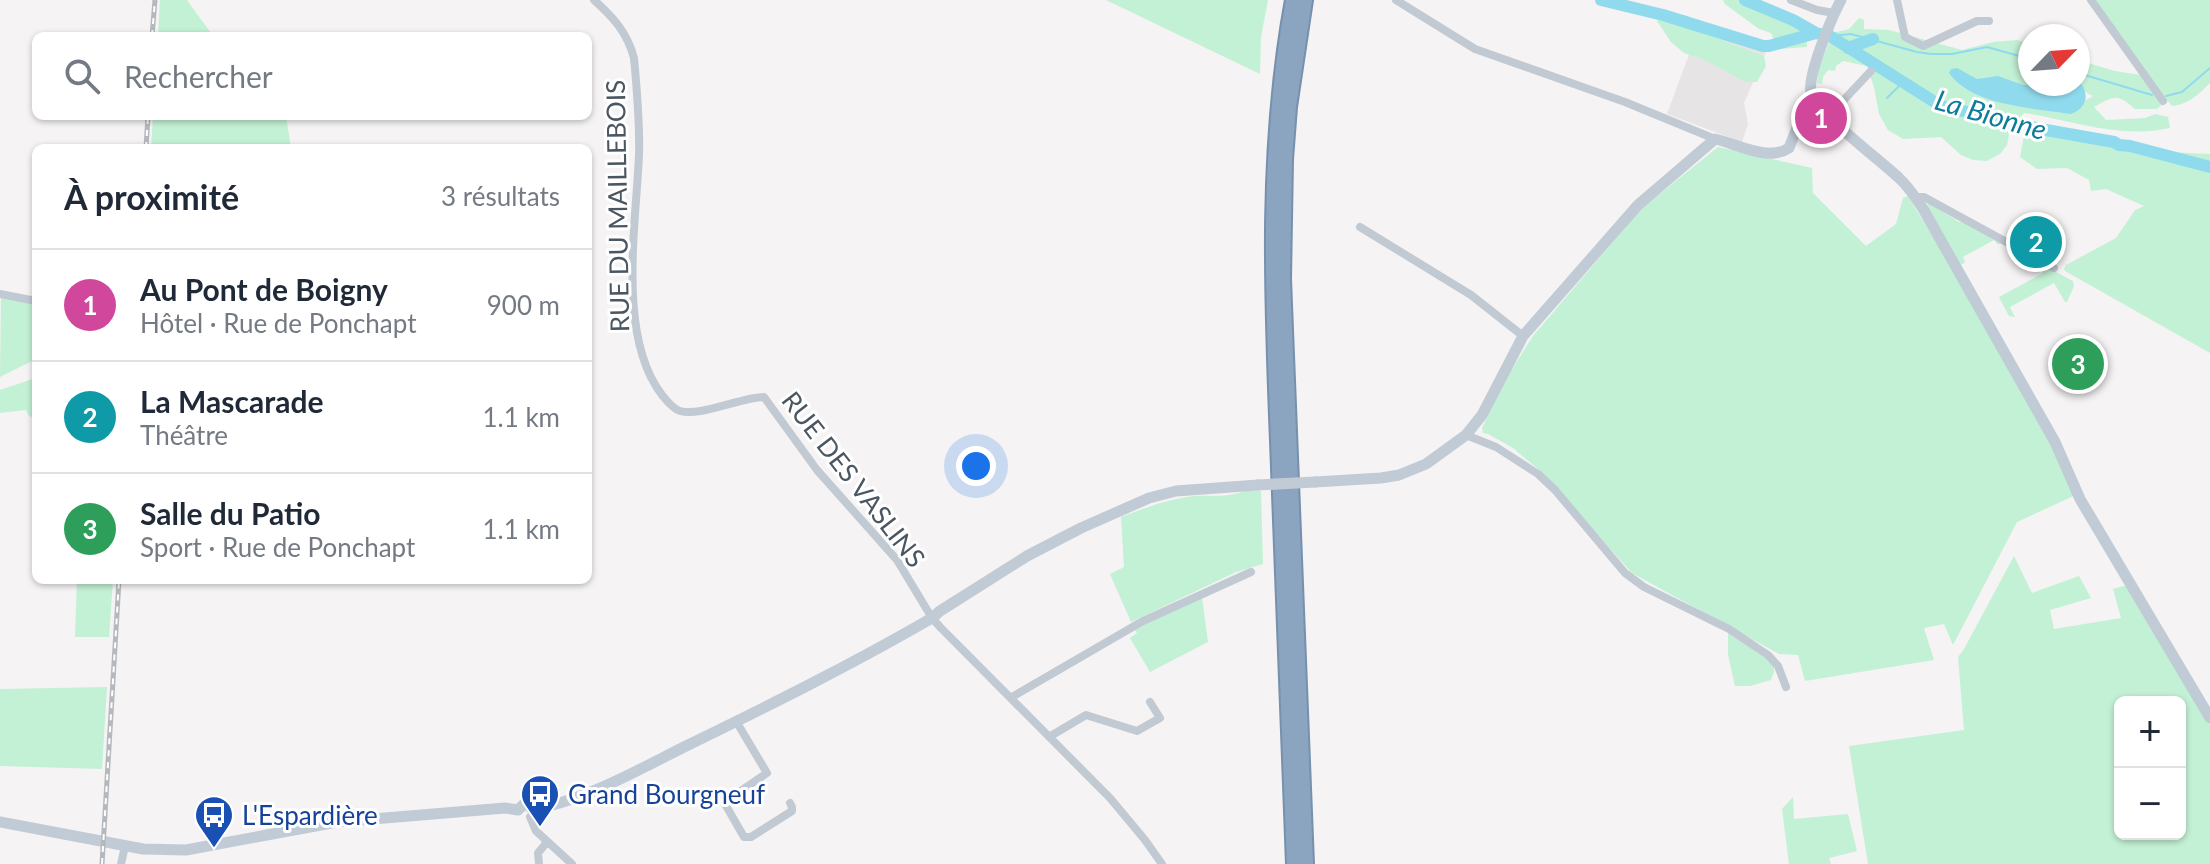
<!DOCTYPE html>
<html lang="fr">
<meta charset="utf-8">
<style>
:root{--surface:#fff;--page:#f6f6f7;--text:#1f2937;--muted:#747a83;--line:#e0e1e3;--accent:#db2777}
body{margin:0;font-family:Lato,sans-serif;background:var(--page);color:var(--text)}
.controls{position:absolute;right:24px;bottom:24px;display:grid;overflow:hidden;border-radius:12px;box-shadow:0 2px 6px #0004}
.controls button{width:72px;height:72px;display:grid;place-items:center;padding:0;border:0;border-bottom:2px solid var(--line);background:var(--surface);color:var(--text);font:40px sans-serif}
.compass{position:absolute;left:2018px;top:24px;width:72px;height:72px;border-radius:50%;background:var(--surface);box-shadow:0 2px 6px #0004;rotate:65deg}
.you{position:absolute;left:976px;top:466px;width:28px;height:28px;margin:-20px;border:6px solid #fff;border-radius:50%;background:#1a73e8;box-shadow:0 0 0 12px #1a73e833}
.badge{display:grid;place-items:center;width:52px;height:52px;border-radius:50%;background:var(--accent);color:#fff;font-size:26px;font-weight:700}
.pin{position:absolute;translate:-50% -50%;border:4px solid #fff;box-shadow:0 2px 8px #0006}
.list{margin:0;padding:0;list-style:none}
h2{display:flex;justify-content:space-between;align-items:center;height:104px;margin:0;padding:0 32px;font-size:34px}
h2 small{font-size:26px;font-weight:400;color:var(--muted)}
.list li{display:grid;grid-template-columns:52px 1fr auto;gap:24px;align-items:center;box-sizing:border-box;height:112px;padding:0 32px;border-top:2px solid var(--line)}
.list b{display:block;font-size:30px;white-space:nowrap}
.list p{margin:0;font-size:26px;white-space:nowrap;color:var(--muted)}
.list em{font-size:26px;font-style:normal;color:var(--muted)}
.icon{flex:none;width:44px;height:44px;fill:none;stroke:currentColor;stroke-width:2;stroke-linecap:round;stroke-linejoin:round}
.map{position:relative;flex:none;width:2210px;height:864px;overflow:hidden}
.search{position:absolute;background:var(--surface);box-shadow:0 2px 6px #0004;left:32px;top:32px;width:560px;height:88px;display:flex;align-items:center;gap:20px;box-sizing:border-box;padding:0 28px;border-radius:12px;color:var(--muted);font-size:30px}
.panel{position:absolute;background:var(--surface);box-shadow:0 2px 6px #0004;left:32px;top:144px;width:560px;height:440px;border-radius:12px}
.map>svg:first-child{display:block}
.education{fill:#e6e4e5}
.green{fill:#c3f1d5;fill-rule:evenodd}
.water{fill:#90daee}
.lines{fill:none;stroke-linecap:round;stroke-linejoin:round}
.stream{stroke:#90daee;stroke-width:2}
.river{stroke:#90daee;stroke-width:12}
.highway-casing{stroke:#7690ad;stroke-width:18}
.street{stroke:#c1cad2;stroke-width:8}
.secondary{stroke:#c1cbd6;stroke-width:11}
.highway{stroke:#8ba5c1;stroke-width:14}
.rail-casing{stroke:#b5b8bd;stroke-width:5}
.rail{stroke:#fff;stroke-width:2;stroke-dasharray:6;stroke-linecap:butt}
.secondary-bridge{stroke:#c1cbd6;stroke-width:11}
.labels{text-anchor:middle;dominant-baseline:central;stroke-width:6;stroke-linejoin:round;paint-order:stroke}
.street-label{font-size:26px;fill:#4a5661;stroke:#fff}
.transit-label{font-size:26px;fill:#164399;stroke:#fff;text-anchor:start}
.water-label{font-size:28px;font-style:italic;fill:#0c7c9b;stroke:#fff}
</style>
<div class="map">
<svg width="2210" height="864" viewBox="0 0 2210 864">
<rect width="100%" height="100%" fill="#f5f3f3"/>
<path class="education" d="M1698,30L1766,52L1744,103L1748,124L1742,142L1667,114Z"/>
<path class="green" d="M160,0H187L213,36H158Z
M1106,0H1268L1261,37L1260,74Z
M1723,0H1757L1806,24L1807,47L1778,49L1771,33L1759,29L1725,4Z
M2094,0H2210V83C2198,95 2189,104 2172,106L2167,100L2157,109H2135C2117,93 2114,96 2094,107L2106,120L2145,118L2155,114L2168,117L2170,128C2118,139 2075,121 2024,113L2010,129L2007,145L2001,153L1987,161L1973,160L1961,155L1941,137L1903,139L1888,130L1879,114L1874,87L1867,66L1843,61L1836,66L1835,71L1828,70L1823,77L1822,84L1817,83L1819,67L1833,33L1849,29L1859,18L1864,20V29L1889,30L1962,50L1993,42L2017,40L2030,44V84H2038L2072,108L2093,96C2076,89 2078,77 2078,60L2115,71L2140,75Z
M1667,12L1688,16L1697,31L1764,56L1766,66L1757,82H1745L1705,60L1684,53L1671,42L1657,21Z
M153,116H286L291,148H151Z
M2027,120L2096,142L2149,151L2210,154V353L2065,271L2064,269L2066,265L2116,238L2135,210L2144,206L2106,189L2091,191L2089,180L2067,168L2037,169L2020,157Z
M1718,147L1812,168L1813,193L1866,246L1896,224L1903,198L1908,196L1976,308L2080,493L2017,522L1953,645L1944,624L1924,628L1934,660L1805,681L1798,655L1779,654L1632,573L1538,469L1513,448L1488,434L1483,433L1482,428L1503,383L1533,336L1641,209Z
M1929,203L1959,222H1965L2002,244H1997L1994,240L1963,257L1965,262L1961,265L1927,206Z
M2041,264L2073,281L2074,286L2067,302H2065L2054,283L2010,307L2015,317L2009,316L1999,297L2043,273L2039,265Z
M1,297L36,304V343L34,344L36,359L0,377Z
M36,378V419L29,416L26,410L0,413V390Z
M1244,491H1261L1263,564L1236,572L1131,622L1110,574L1124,567L1121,517C1145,508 1168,499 1194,496C1211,495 1228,498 1244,491Z
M2014,556L2032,593L2079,576L2091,598L2050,610L2054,629L2121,618L2113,589L2127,585L2210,725V864H1868L1849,746L1964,730L1958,657L1964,649ZM2120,702H2180V834H2120Z
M77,580H113L109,637H75Z
M1202,598L1208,642L1150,672L1130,638L1137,633L1135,630L1166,613Z
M1728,633L1756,649L1774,665V672L1771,680L1750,686H1735L1728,655Z
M107,687L102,769L0,766V689Z
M1793,797L1794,819L1848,814L1857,851L1829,858L1831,864H1789L1782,809Z"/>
<path class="water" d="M1957,68L1977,79L1998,76L2023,85L2078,84V80C2090,92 2088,108 2071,114C2034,108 1972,106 1949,73L1951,69Z"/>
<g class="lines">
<path class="stream" d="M1830,36L1851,34L1917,52L1931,54H1952L1987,47L2030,59
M2078,73L2152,95
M2166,96L2182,92L2210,68
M1887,98L1902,83"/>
<path class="river" d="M1601,0L1663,15L1763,46H1769L1816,33
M1745,0L1793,20L1816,33L1830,36L1941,106L2046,130L2114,142L2119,145L2130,146L2210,167
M1848,48L1873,39"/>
<defs>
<path id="highway" d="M1293,0C1266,146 1272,293 1278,441C1283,582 1288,723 1294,864
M1305,0L1289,107L1285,159L1283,279L1306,864"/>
</defs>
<use href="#highway" class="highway-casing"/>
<path class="street" d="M594,0C613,17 627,32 634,58C637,90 640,123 639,155C636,225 617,337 662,395C666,400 673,409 680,411C700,417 742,397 764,397L817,470L897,560L932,618L941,628L1110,798L1145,840L1162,864
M1396,0L1475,49L1625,102L1715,139
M1791,0L1817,10L1834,13
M1897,0L1905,37L1923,46L1977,21H1989
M2091,0L2163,101
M1839,105L1871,71
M1915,197H1924L2054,268
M1360,227L1471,295L1523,336
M0,294L36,301
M1466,435L1496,447L1538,474L1555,490L1625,573L1644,587L1729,629L1768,655L1778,666L1786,687
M1012,697L1143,621L1251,572
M736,721L767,773L726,801L725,804L744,837H751L792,811V807L790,803
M1049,737L1086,715L1137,731L1160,718L1150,702
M530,817L536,831L572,864
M121,864L125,846
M539,864L538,853L547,842"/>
<path class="secondary" d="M1841,0C1832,17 1807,75 1811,93C1816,112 1881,161 1899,178C1908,186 1915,197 1922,207L2055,442L2080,499L2210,718
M1315,482L1381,478L1399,475L1426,464L1466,435L1482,415L1523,336L1638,205L1715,139C1738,144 1768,162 1789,148L1809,97L1812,95
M518,810L524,804L528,805L532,809C582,802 638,770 684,747C768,706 851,665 932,618L940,611L1027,556L1081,528L1149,498L1176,491L1258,485
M0,822L143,849L186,850L337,822L505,808L518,810"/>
<use href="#highway" class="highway"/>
<defs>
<path id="rail" d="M152,36L155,0
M146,148L148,116
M102,864L119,580"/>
</defs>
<use href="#rail" class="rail-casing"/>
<use href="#rail" class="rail"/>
<path class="secondary-bridge" d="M1258,485L1315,482"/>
</g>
<defs>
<symbol id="bus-pin" viewBox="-11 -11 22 30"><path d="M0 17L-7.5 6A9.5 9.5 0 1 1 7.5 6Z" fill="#1a4fb4" stroke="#fff"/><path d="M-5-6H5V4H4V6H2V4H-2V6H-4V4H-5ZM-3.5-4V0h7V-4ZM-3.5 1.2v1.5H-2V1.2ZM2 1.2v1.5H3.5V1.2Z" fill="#fff"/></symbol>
</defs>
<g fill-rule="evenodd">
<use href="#bus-pin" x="518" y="772" width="44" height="60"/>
<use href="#bus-pin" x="192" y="793" width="44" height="60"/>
</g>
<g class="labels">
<g class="street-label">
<text transform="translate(617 206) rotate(-91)">RUE DU MAILLEBOIS</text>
<text transform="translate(854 479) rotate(52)">RUE DES VASLINS</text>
</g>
<g class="transit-label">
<text x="568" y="794">Grand Bourgneuf</text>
<text x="242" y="815">L'Espardière</text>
</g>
<g class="water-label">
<text transform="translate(1991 114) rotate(16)">La Bionne</text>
</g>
</g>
</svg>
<div class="controls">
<button>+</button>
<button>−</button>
</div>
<svg class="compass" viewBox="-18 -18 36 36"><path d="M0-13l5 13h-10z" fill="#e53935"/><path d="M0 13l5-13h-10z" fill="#747a83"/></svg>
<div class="you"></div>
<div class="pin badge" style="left:1821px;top:118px;background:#d1479c">1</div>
<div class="pin badge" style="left:2036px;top:242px;background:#0f9aa8">2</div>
<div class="pin badge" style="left:2078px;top:364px;background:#2e9e5b">3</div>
<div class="search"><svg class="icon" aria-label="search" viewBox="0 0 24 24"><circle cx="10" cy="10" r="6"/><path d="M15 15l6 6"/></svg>Rechercher</div>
<section class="panel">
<h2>À proximité<small>3 résultats</small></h2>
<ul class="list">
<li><span class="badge" style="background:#d1479c">1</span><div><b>Au Pont de Boigny</b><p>Hôtel · Rue de Ponchapt</p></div><em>900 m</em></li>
<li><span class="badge" style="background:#0f9aa8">2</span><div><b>La Mascarade</b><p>Théâtre</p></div><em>1.1 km</em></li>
<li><span class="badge" style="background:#2e9e5b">3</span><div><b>Salle du Patio</b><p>Sport · Rue de Ponchapt</p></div><em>1.1 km</em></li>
</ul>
</section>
</div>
